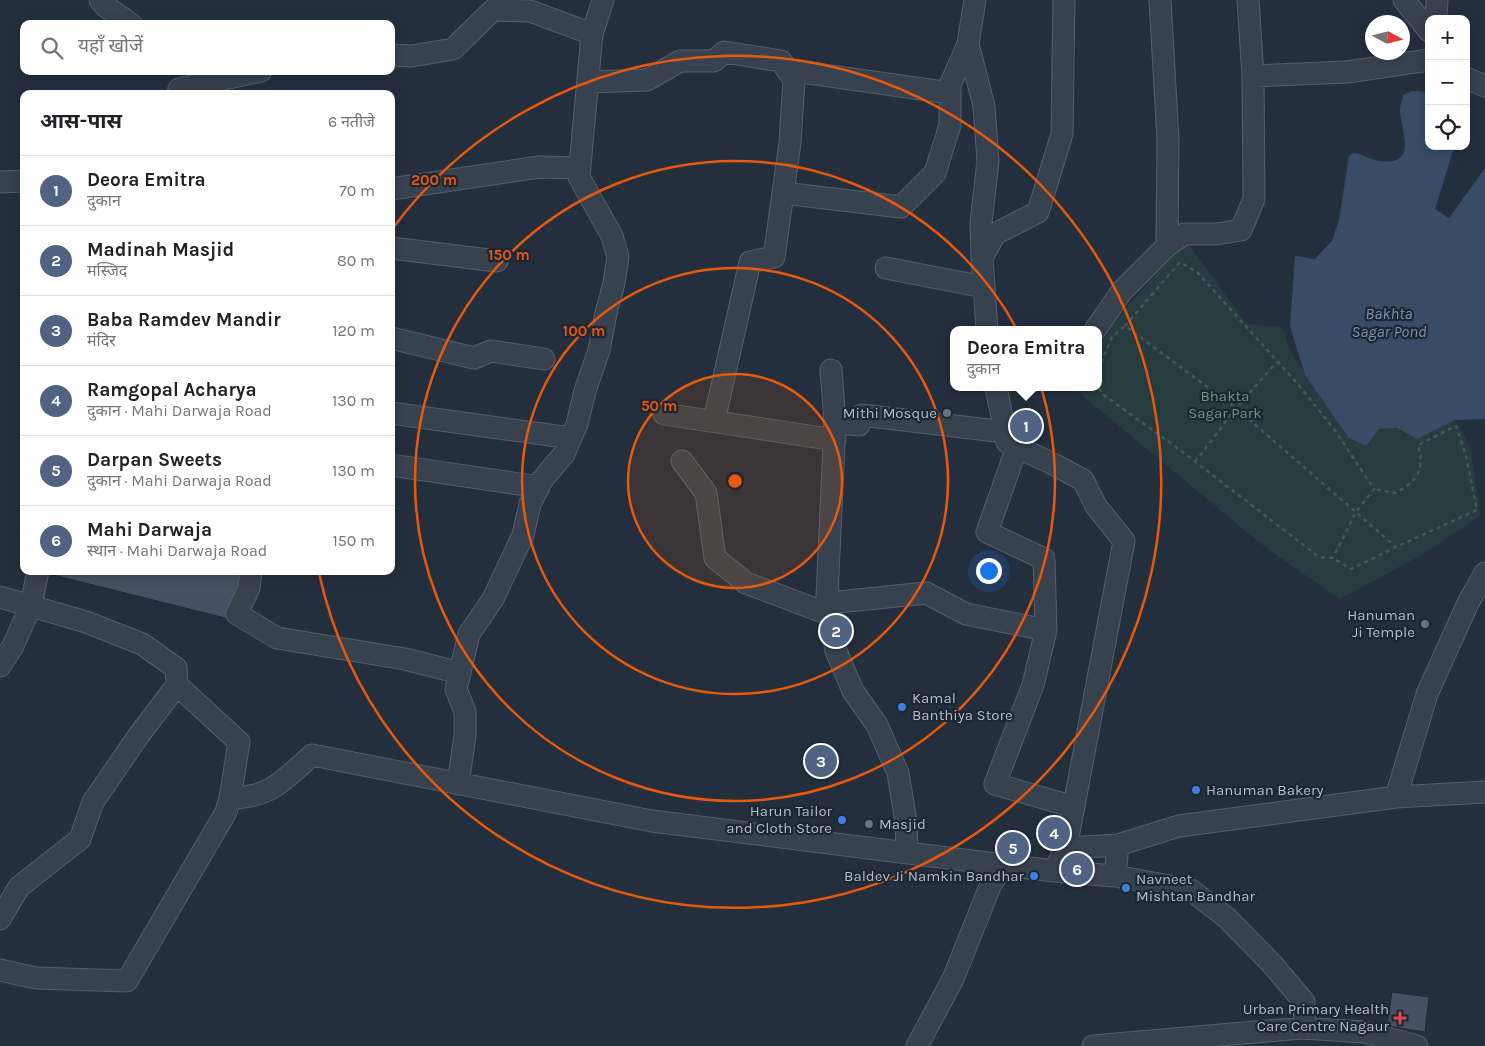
<!DOCTYPE html>
<html lang="hi">
<meta charset="utf-8">
<style>
:root{--surface:#fff;--page:#f2f2f2;--text:#202124;--muted:#757577;--line:#e0e0e0;--accent:#506383}
body{margin:0;font-family:Karla,"Noto Sans Devanagari",sans-serif;background:var(--page);color:var(--text)}
.controls{position:absolute;right:15px;top:15px;display:grid;overflow:hidden;border-radius:10px;box-shadow:0 2px 12px #0003}
.controls button{width:45px;height:45px;display:grid;place-items:center;padding:0;border:0;border-bottom:1px solid var(--line);background:var(--surface);color:var(--text);font:25px sans-serif}
.compass{position:absolute;left:1365px;top:15px;width:45px;height:45px;border-radius:50%;background:var(--surface);box-shadow:0 2px 12px #0003;rotate:97deg}
.you{position:absolute;left:988px;top:570px;width:18px;height:18px;margin:-12px;border:4px solid #fff;border-radius:50%;background:#1a73e8;box-shadow:0 0 0 8px #1a73e833}
.badge{display:grid;place-items:center;width:32px;height:32px;border-radius:50%;background:var(--accent);color:#fff;font-size:16px;font-weight:700}
.pin{position:absolute;translate:-50% -50%;border:2px solid #fff;box-shadow:0 1px 5px #0006}
.popup{position:absolute;left:950px;top:326px;width:152px;height:65px;box-sizing:border-box;display:grid;place-content:center;border-radius:10px;background:var(--surface);filter:drop-shadow(0 1px 4px #0005);font-size:16px;white-space:nowrap;color:var(--muted)}
.popup b{font-size:19px;color:var(--text)}
.popup::after{content:'';position:absolute;left:50%;top:100%;margin-left:-10px;border:10px solid transparent;border-top-color:var(--surface)}
.list{margin:0;padding:0;list-style:none}
h2{display:flex;justify-content:space-between;align-items:center;height:65px;margin:0;padding:0 20px;font-size:21px}
h2 small{font-size:16px;font-weight:400;color:var(--muted)}
.list li{display:grid;grid-template-columns:32px 1fr auto;gap:15px;align-items:center;box-sizing:border-box;height:70px;padding:0 20px;border-top:1px solid var(--line)}
.list b{display:block;font-size:19px;white-space:nowrap}
.list p{margin:0;font-size:16px;white-space:nowrap;color:var(--muted)}
.list em{font-size:16px;font-style:normal;color:var(--muted)}
.icon{flex:none;width:28px;height:28px;fill:none;stroke:currentColor;stroke-width:2;stroke-linecap:round;stroke-linejoin:round}
.map{position:relative;flex:none;width:1485px;height:1046px;overflow:hidden}
.search{position:absolute;background:var(--surface);box-shadow:0 2px 12px #0003;left:20px;top:20px;width:375px;height:55px;display:flex;align-items:center;gap:12px;box-sizing:border-box;padding:0 18px;border-radius:10px;color:var(--muted);font-size:19px}
.panel{position:absolute;background:var(--surface);box-shadow:0 2px 12px #0003;left:20px;top:90px;width:375px;height:485px;border-radius:10px}
.map>svg:first-child{display:block}
.green{fill:#263c3f}
.water{fill:#394c67}
.building{fill:#455162;stroke:#1f2835}
.lines{fill:none;stroke-linecap:round;stroke-linejoin:round}
.minor-casing{stroke:#565f6c;stroke-width:23}
.path{stroke:#44595c;stroke-width:2.5;stroke-dasharray:4 4;stroke-linecap:butt}
.minor{stroke:#38414e;stroke-width:21}
.ring{fill:none;stroke:#e8590c;stroke-width:2.5}
.worship-dot{fill:#6b7280;stroke:#1d2633;stroke-width:2}
.shop-dot{fill:#3f7fe0;stroke:#1d2633;stroke-width:2}
.health-dot{fill:#e0444e;stroke:#1d2633;stroke-width:2}
.labels{text-anchor:middle;dominant-baseline:central;stroke-width:4.5;stroke-linejoin:round;paint-order:stroke}
.park-label{font-size:15px;fill:#6b9a76;stroke:#1d2633}
.poi-label{font-size:15px;fill:#b4bcc9;stroke:#1d2633;text-anchor:end}
.water-label{font-size:16px;font-style:italic;fill:#7c92b1;stroke:#1d2633}
.centre{fill:#e8590c;stroke:#1d2633;stroke-width:2.5}
.ring-label{font-size:15px;text-anchor:middle;font-weight:bold;fill:#e8590c;stroke:#1d2633;stroke-width:4.5;stroke-linejoin:round;paint-order:stroke}
</style>
<div class="map">
<svg width="1485" height="1046" viewBox="0 0 1485 1046">
<rect width="100%" height="100%" fill="#242f3e"/>
<path class="green" d="M1186,241L1247,324L1282,327L1291,353L1349,438L1378,429L1397,428L1418,439L1455,420L1470,446L1481,515L1425,553L1340,599L1265,547L1078,392L1080,387H1098L1099,349L1110,326Z"/>
<path class="water" d="M1412,91L1429,92V146H1451L1453,151L1435,209L1449,218L1485,168V419L1455,420L1418,439L1397,428L1379,429L1366,446L1349,438L1305,375L1290,326L1295,256L1315,259L1332,241L1339,220L1349,156L1353,153C1362,153 1370,160 1379,161C1419,166 1401,132 1400,110C1400,105 1402,100 1403,95Z"/>
<path class="building" d="M240,571L242,573L229,619L41,572Z
M1392,992L1429,997L1425,1032L1387,1026Z"/>
<g class="lines">
<defs>
<path id="minor" d="M100,0L105,6L131,24
M975,0L968,44L984,106L988,161L981,223L982,257
M1160,0L1168,139L1167,246
M1404,0L1429,31
M1436,19L1437,0
M391,55L412,56L453,49L493,10L530,11L592,34
M788,70L950,93
M1253,76L1347,72L1429,60
M1466,78L1485,86
M588,82L647,80L680,61H714L724,52L781,61L794,80L790,143L774,257L750,262L714,421
M179,89L261,71
M0,182L24,181
M391,189L539,167L580,168
M783,193L901,207L935,173L950,125V85L968,44
M391,248L497,261
M886,268L984,287
M987,330L982,258L995,234L1038,212L1062,134L1064,0
M1095,330L1122,291L1167,246L1184,234H1216L1241,230L1254,199L1253,76L1248,0
M391,338L474,358L491,351L544,359
M831,370L835,422L827,596L828,603L836,651L853,691L877,725L898,773L906,821L907,852
M996,387L1007,442L1053,464L1083,480L1096,506L1124,541L1066,848
M391,413L571,438
M664,414L835,440
M835,422L859,425L862,415L1005,432
M1017,447L987,532L1044,559L1046,630L1033,685L995,784L1074,807
M682,461L706,493L715,558L746,583L831,615
M391,465L539,487
M251,571L249,588L237,614L277,638L405,659L460,673
M0,597L86,622L142,644L176,668L177,685L239,742L230,798
M828,603L926,593L966,614L1046,630
M0,666L13,646L31,605L38,571
M458,784L465,736V712L456,689L469,634L493,599L523,535L530,504L542,480L564,454L577,424L585,391L599,350L606,313L614,283L618,257L612,236L579,177L592,34L603,0
M1396,797L1427,694L1468,603L1485,573
M1054,871L1115,876L1118,845
M1115,876L1191,890L1227,918L1272,964L1304,1002L1305,1028
M0,919L19,887L80,839L93,802L139,735L177,685
M0,970L36,978L127,981L226,812L230,798C270,798 284,780 312,755L652,821L1004,865
M917,1046L953,979L991,884L1004,865L1054,871L1066,848L1118,845L1179,826L1396,797L1485,792
M1093,1046L1302,1028L1365,1032L1417,1046"/>
</defs>
<use href="#minor" class="minor-casing"/>
<path class="path" d="M1125,326L1180,262L1198,273L1296,382L1334,429L1374,489L1356,512L1333,558
M1098,370L1112,337L1125,326L1236,408L1396,547
M1098,380L1101,393L1176,447L1319,557L1333,558L1351,569L1396,547L1477,510L1466,456L1456,426L1418,445C1425,470 1418,481 1395,493L1374,489
M1195,462L1236,408L1277,362"/>
<use href="#minor" class="minor"/>
</g>
<circle cx="735" cy="481" r="107" fill="#e8590c" fill-opacity=".12"/>
<g class="ring">
<circle cx="735" cy="481" r="107"/>
<circle cx="735" cy="481" r="213"/>
<circle cx="735" cy="481" r="320"/>
<path d="M393 228A426 426 0 1 1 319 573"/>
</g>
<g class="worship-dot">
<circle cx="947" cy="413" r="5"/>
<circle cx="1425" cy="624" r="5"/>
<circle cx="869" cy="824" r="5"/>
</g>
<g class="shop-dot">
<circle cx="902" cy="707" r="5"/>
<circle cx="1196" cy="790" r="5"/>
<circle cx="842" cy="820" r="5"/>
<circle cx="1034" cy="876" r="5"/>
<circle cx="1126" cy="888" r="5"/>
</g>
<path class="health-dot" d="M1397.5 1010.5h5v5h5v5h-5v5h-5v-5h-5v-5h5z"/>
<g class="labels">
<g class="park-label">
<text x="1225" y="396">Bhakta<tspan x="1225" dy="17">Sagar Park</tspan></text>
</g>
<g class="poi-label">
<text x="937" y="413">Mithi Mosque</text>
<text x="1415" y="615">Hanuman<tspan x="1415" dy="17">Ji Temple</tspan></text>
<text x="912" y="698" text-anchor="start">Kamal<tspan x="912" dy="17">Banthiya Store</tspan></text>
<text x="1206" y="790" text-anchor="start">Hanuman Bakery</text>
<text x="832" y="811">Harun Tailor<tspan x="832" dy="17">and Cloth Store</tspan></text>
<text x="879" y="824" text-anchor="start">Masjid</text>
<text x="1024" y="876">Baldev Ji Namkin Bandhar</text>
<text x="1136" y="879" text-anchor="start">Navneet<tspan x="1136" dy="17">Mishtan Bandhar</tspan></text>
<text x="1389" y="1009">Urban Primary Health<tspan x="1389" dy="17">Care Centre Nagaur</tspan></text>
</g>
<g class="water-label">
<text x="1389" y="313">Bakhta<tspan x="1389" dy="18">Sagar Pond</tspan></text>
</g>
</g>
<circle cx="735" cy="481" r="8" class="centre"/>
<g class="ring-label">
<text x="434" y="185">200 m</text>
<text x="509" y="260">150 m</text>
<text x="584" y="336">100 m</text>
<text x="659" y="411">50 m</text>
</g>
</svg>
<div class="controls">
<button>+</button>
<button>−</button>
<button><svg class="icon" aria-label="locate" viewBox="0 0 24 24"><circle cx="12" cy="12" r="6"/><path d="M12 2v4M12 18v4M2 12h4M18 12h4"/></svg></button>
</div>
<svg class="compass" viewBox="-18 -18 36 36"><path d="M0-13l5 13h-10z" fill="#e53935"/><path d="M0 13l5-13h-10z" fill="#757577"/></svg>
<div class="you"></div>
<div class="pin badge" style="left:1026px;top:426px">1</div>
<div class="popup"><b>Deora Emitra</b>दुकान</div>
<div class="pin badge" style="left:836px;top:631px">2</div>
<div class="pin badge" style="left:821px;top:761px">3</div>
<div class="pin badge" style="left:1054px;top:833px">4</div>
<div class="pin badge" style="left:1013px;top:848px">5</div>
<div class="pin badge" style="left:1077px;top:869px">6</div>
<div class="search"><svg class="icon" aria-label="search" viewBox="0 0 24 24"><circle cx="10" cy="10" r="6"/><path d="M15 15l6 6"/></svg>यहाँ खोजें</div>
<section class="panel">
<h2>आस-पास<small>6 नतीजे</small></h2>
<ul class="list">
<li><span class="badge">1</span><div><b>Deora Emitra</b><p>दुकान</p></div><em>70 m</em></li>
<li><span class="badge">2</span><div><b>Madinah Masjid</b><p>मस्जिद</p></div><em>80 m</em></li>
<li><span class="badge">3</span><div><b>Baba Ramdev Mandir</b><p>मंदिर</p></div><em>120 m</em></li>
<li><span class="badge">4</span><div><b>Ramgopal Acharya</b><p>दुकान · Mahi Darwaja Road</p></div><em>130 m</em></li>
<li><span class="badge">5</span><div><b>Darpan Sweets</b><p>दुकान · Mahi Darwaja Road</p></div><em>130 m</em></li>
<li><span class="badge">6</span><div><b>Mahi Darwaja</b><p>स्थान · Mahi Darwaja Road</p></div><em>150 m</em></li>
</ul>
</section>
</div>
